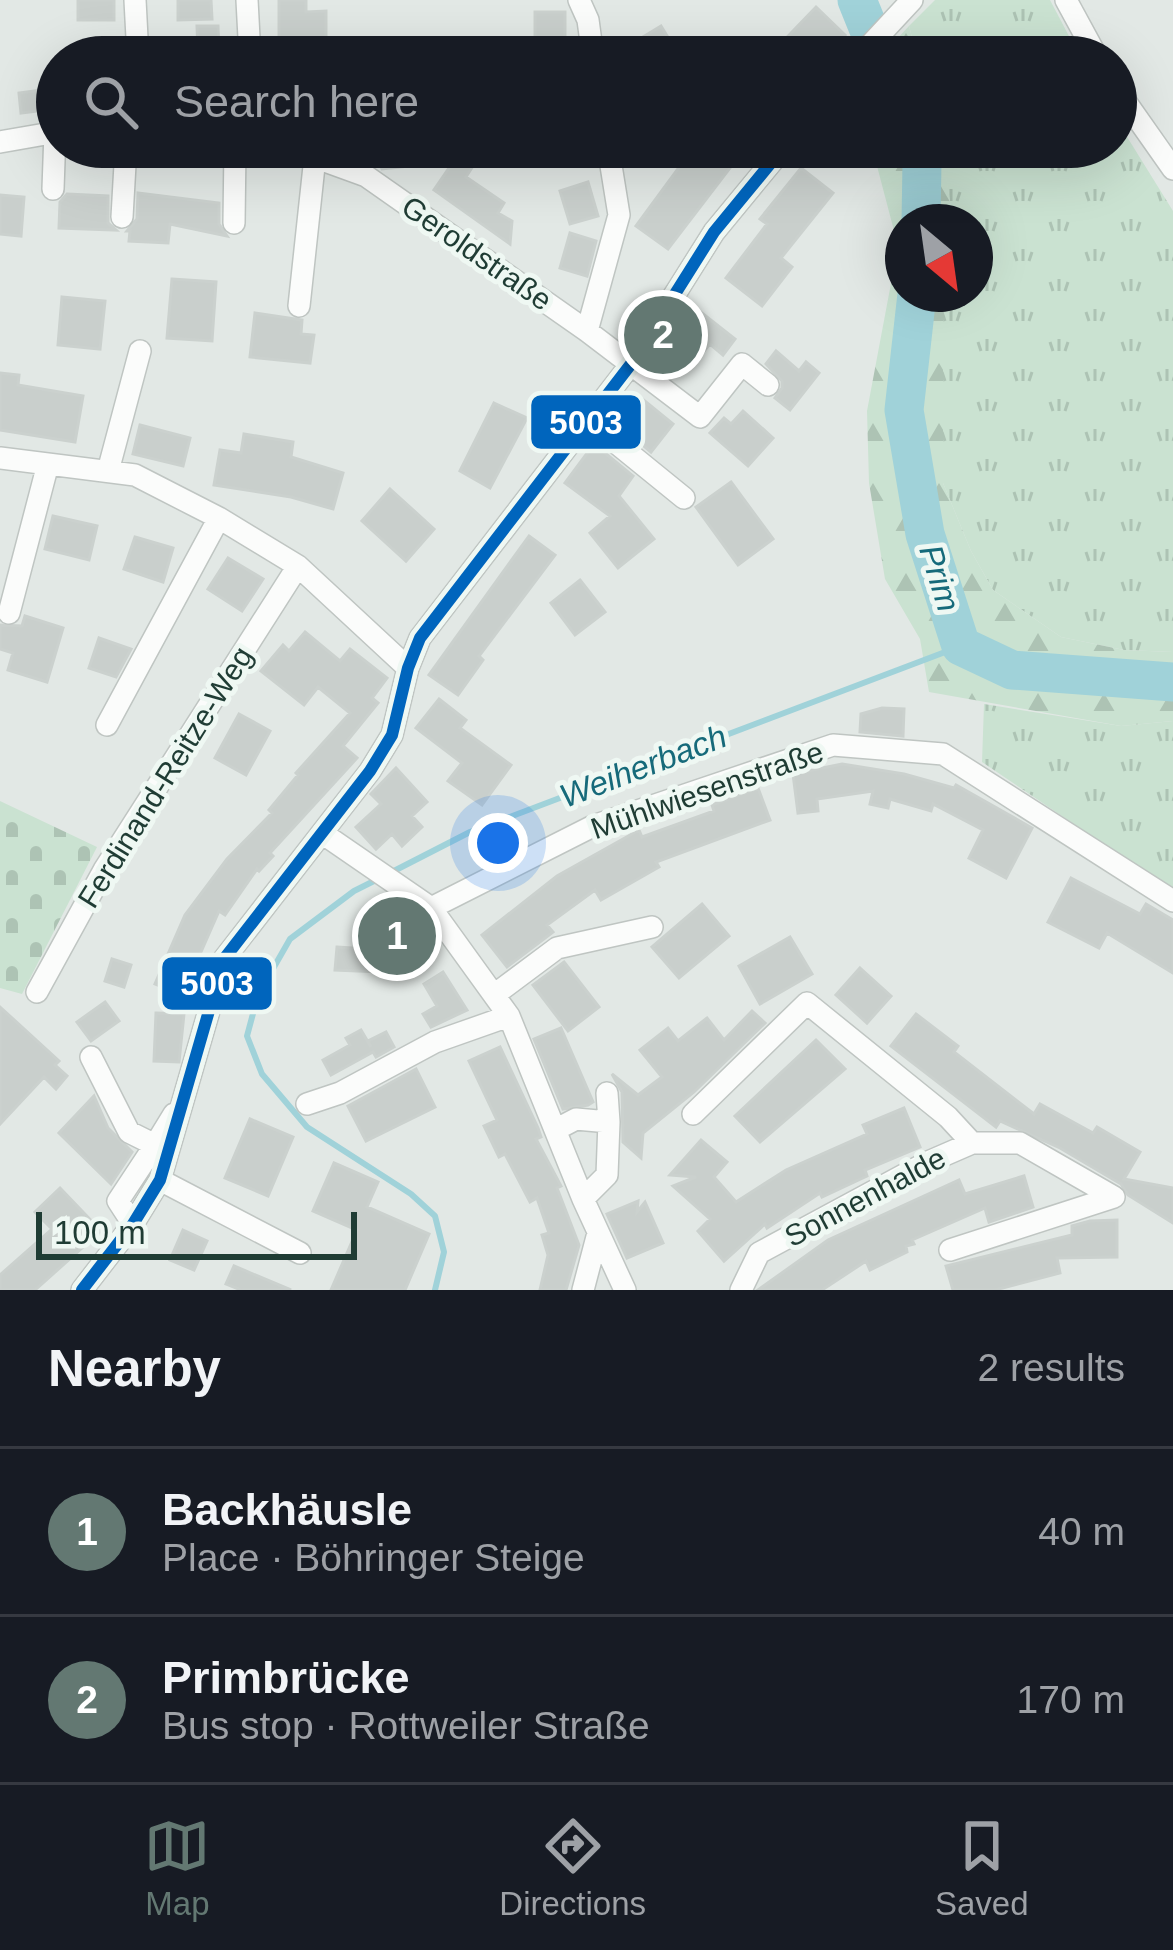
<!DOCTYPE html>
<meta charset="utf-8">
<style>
:root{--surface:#171b24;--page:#20242c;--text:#f1f3f6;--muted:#9ea1a6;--line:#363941;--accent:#637872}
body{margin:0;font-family:Arial,sans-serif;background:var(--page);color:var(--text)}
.compass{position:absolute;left:885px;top:204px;width:108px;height:108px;border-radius:50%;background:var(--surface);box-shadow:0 12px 48px #0002;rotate:151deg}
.scale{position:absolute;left:36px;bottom:30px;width:321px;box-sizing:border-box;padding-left:12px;border:6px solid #1f3c34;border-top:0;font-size:33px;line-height:42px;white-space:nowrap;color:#1f3c34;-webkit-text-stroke:9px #eff8f3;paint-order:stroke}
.you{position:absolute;left:498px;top:843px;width:42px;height:42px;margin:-30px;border:9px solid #fff;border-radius:50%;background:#1a73e8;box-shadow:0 0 0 18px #1a73e833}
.badge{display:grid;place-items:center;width:78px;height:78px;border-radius:50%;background:var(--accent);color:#fff;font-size:39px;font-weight:700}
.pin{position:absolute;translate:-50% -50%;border:6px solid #fff;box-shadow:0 3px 12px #0006}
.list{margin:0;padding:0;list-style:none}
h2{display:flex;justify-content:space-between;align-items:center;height:156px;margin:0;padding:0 48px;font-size:51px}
h2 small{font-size:39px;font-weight:400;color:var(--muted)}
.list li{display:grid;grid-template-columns:78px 1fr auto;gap:36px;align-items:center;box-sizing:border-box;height:168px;padding:0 48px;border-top:3px solid var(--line)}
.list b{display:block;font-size:45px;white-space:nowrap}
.list p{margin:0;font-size:39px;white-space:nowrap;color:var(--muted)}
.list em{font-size:39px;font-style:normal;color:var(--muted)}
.icon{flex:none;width:66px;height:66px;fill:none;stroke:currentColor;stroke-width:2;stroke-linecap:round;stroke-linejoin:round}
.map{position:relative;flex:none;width:1173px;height:1290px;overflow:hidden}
.search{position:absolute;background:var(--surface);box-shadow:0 12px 48px #0002;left:36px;right:36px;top:36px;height:132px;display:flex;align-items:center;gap:30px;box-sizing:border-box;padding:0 42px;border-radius:66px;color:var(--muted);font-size:45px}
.sheet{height:492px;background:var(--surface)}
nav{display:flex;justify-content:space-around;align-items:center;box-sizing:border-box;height:168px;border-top:3px solid var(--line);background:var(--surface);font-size:33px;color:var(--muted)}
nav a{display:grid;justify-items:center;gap:6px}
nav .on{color:var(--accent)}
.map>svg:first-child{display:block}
.grass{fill:url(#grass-tufts)}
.forest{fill:url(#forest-firs)}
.cemetery{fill:url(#cemetery-stones)}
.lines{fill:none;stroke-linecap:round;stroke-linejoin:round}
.stream{stroke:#a0d2d9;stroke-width:6}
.river{stroke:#a0d2d9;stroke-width:39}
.building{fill:#c9cfcc;stroke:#cbd1ce;stroke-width:3}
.minor-casing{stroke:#bfc5c2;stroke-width:24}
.minor{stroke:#fbfcfb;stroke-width:21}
.bus-1-casing{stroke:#eff8f3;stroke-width:21}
.bus-1{stroke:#0065bd;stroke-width:12}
.labels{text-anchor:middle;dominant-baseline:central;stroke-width:10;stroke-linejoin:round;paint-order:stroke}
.street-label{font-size:30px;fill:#1f3c34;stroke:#eff8f3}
.water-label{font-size:33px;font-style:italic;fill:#166a7a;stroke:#eff8f3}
.line-badge{stroke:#eff8f3;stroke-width:4.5}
.badge-label{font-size:33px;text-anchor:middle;font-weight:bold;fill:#fff}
</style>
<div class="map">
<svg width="1173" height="1290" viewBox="0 0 1173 1290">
<defs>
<pattern id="grass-tufts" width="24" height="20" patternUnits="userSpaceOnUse" patternTransform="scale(3)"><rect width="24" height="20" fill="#cae2d1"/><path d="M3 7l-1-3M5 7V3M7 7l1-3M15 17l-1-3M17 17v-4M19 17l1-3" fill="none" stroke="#adc3b4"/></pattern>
<pattern id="forest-firs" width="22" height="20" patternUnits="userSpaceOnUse" patternTransform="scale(3)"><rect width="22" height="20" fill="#cae2d1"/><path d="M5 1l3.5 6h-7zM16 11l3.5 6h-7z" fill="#adc3b4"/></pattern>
<pattern id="cemetery-stones" width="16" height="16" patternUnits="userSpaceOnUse" patternTransform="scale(3)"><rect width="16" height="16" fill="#cae2d1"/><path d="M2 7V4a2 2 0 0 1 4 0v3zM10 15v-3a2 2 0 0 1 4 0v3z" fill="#adc3b4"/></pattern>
</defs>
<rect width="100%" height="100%" fill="#e2e8e5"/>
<path class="grass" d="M935,0H1050L1080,57H917L909,26Z
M1116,119L1173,211V652L1124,650L1061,637L993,590L971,551L943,483V294H975V222H953L941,147H1116Z
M984,704L1121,726L1173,721V891L982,762Z"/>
<path class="forest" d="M909,26L917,57H880Z
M872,147H941L943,154L953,222H903V294H943V483L971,551L993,590L1061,637L1124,650L1173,652V721L1121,726L929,692L920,639L885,579L869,483L867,411L898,246Z"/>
<path class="cemetery" d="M0,801L97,847L22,994L0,988Z"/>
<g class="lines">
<path class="stream" d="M388,874L470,832L961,646
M376,880L354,891L290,939L258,995L247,1036L262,1074L307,1127L411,1194L435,1216L444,1252L435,1290"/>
<path class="river" d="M857,0L880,57
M916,147L922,162L921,222
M917,294L904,410L925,534L961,646L1012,670L1173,682"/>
</g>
<path class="building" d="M78,0H114V20H78Z
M178,0H211L212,19L178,20Z
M279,0H306V12L326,11V40L279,42Z
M816,7L845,35L824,57H768Z
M535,12H565V46H535Z
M197,26H218L219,52H198Z
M661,26L680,57H610Z
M50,89L53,109L21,113L19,93Z
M381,147H427L418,165L382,169L376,156Z
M694,147H746L668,249L636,226Z
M458,155L473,166L466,177L504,203L498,213L512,221L510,244L434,190Z
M801,168L833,193L781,258L792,267L762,306L726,278L767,224L760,219Z
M588,182L598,216L570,224L560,191Z
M138,193L219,203V224L227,236L170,224L168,243L129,241L130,231H127L137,219Z
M67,194L108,196V223L116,230L59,228L60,202Z
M0,195L24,197L21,236L0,234Z
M570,233L596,241L587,276L560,268Z
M172,279L216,282L212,341L167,338Z
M62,297L105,301L100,349L58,345Z
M698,310L735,339L723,355L710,344L687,371L665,353Z
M255,313L302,320L301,334L314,335L310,363L250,357Z
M776,351L799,371L806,362L819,373L790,410L775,398L782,388V381L766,364Z
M0,373L19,375L18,385L83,396L75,442L0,430Z
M641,398L673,424L651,452L619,425Z
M494,403L527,418L490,488L460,471Z
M743,411L773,438L748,466L710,433L724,418L731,424Z
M140,425L190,438L183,466L133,454Z
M244,434L293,442L291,457L343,473L333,509L291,497L214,485L220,450L241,453Z
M594,444L633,476L619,496L654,539L618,568L590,533L610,516L565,483Z
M731,482L773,539L738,565L696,507Z
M390,489L434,529L406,561L362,521Z
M53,516L97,526L89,560L45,549Z
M529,536L555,555L479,656L483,660L458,695L429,675Z
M135,537L173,548L163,582L124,569Z
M228,558L263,579L242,611L208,589Z
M580,580L605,612L575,635L551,603Z
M25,616L63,628L47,682L8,670L13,653L0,649V625L22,626Z
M305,632L340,661L350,649L387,678L372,698L378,703L343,746L357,758L270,853L273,856L259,871L257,869L225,915L219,911L182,995L155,984L185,915L227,859L272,813L269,810L298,775L296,773L350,713L318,687L304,705L261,671L283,645L289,651Z
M99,638L131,649L116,677L89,668Z
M439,699L466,720L460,728L511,765L482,805L448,781L462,763L416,728Z
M882,708L904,709L903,736L860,732L861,714Z
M239,714L270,731L246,775L215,758Z
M842,764L904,774L954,788L956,785L1032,828L1006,878L969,858L983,830L933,804L931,811L890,799L888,808L870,804L873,791L817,799L818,811L798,813L793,774Z
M396,768L427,802L412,816L422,827L402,846L392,834L376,849L356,827L381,804L371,794Z
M758,788L770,820L656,862L659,867L601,900L595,890L547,925L553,932L507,967L482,935L557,876L639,830L642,837L714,811L712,805Z
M1071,878L1140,914L1146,904L1173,920V973L1107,933L1099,948L1048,922Z
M702,904L729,936L679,978L652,947Z
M790,937L812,974L760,1004L739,966Z
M337,947L381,950L380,972L335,970Z
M112,959L131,965L124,987L105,981Z
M564,962L599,1007L568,1031L533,985Z
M860,968L891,996L867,1023L836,995Z
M443,972L467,1010L431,1027L423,1014L437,1006L424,984Z
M105,1002L119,1021L91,1041L77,1022Z
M0,1007L59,1061L55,1065L67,1076L56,1089L44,1077L0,1124Z
M752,1011L765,1023L694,1092L643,1133L641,1158L623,1142L622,1092L612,1074L638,1095L662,1077L640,1050L668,1028L678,1041L707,1018L724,1040Z
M156,1013L184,1014L179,1062L154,1061Z
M916,1014L958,1046L954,1052L1034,1114L1040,1104L1093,1133L1097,1127L1140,1152L1124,1179L1173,1188V1223L1128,1195L1121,1184L1060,1148L1000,1121L996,1127L891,1046Z
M561,1028L593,1102L588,1105L563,1109L534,1039Z
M361,1030L371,1047L368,1041L386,1032L394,1047L376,1057L373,1052L331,1075L323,1060L350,1045L346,1038Z
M816,1040L845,1069L760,1142L735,1116Z
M500,1047L538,1128L541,1137L536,1139L561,1186L557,1188L579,1245L566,1290H540L548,1255L542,1235L549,1233L537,1198L530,1202L505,1154L499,1157L484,1126L497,1120L469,1061Z
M416,1069L435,1107L366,1141L348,1106Z
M94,1096L108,1128L132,1152L111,1184L59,1133Z
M904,1108L920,1147L865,1170L867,1176L822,1197L820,1193L767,1228L765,1224L724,1261L698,1231L710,1219L673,1186L696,1177L670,1175L701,1140L727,1162L714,1177L736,1202L786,1170L867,1134L863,1125Z
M250,1119L293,1137L268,1196L225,1178Z
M334,1163L378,1182L367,1207L429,1234L405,1290H331L357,1230L313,1211Z
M1024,1176L1033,1207L989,1222L985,1208L912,1240L914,1244L906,1246L907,1252L870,1270L866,1261L822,1290H758L828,1240L959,1180L965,1194Z
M60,1188L101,1231L35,1290H0V1275L52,1229L35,1212Z
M638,1201L637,1212L645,1202L663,1243L627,1258L607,1214Z
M1117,1220V1257L1057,1258L1060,1273L995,1290H953L946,1266L1072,1235V1226L1090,1221Z
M183,1230L207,1241L194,1270L170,1260Z
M234,1266L291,1290H241L226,1284Z"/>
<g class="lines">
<defs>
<path id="minor" d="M135,0L138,57
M247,0L250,57
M579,0L588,20L593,57
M1066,0L1097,57
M859,57L912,0
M1116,88L1173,169
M0,142L57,132
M286,147L366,176L587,331L700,417L742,364L768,385
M53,189L55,132
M122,217L126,147
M234,223L235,147
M299,306L315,157
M587,331L619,215L608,147
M588,420L684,498
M0,458L135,475L219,518L298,566L408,668
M108,471L140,351
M9,613L48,464
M107,725L219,518
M322,833L431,908L509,1016L583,1199L625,1290
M431,908L593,826L833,745L943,754L1173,901
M37,992L104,870L298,566
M494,995L557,948L652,927
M91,1057L129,1132L155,1145L174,1114
M607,1093L609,1122
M307,1104L340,1093L435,1042L509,1016
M693,1114L807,1003L948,1117L972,1143
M555,1130L576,1119L609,1122L607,1175L583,1199
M160,1180L300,1253
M133,1224L118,1201L155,1145
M82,1290L133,1224L160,1180L224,959L370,771L392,735L408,668L420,638L631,364L714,232L784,147
M583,1290L598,1233
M741,1290L759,1253L926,1163L972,1143H1020L1114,1197L950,1250"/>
</defs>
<use href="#minor" class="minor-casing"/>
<use href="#minor" class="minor"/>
<defs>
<path id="bus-1" d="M82,1290L133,1224L160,1180L224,959L370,771L392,735L408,668L420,638L631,364L714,232L784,147"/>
</defs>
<use href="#bus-1" class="bus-1-casing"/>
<use href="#bus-1" class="bus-1"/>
</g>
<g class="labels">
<g class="street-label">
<text transform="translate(477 253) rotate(35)">Geroldstraße</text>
<text transform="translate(165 777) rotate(-58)">Ferdinand-Reitze-Weg</text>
<text transform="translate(707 790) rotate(-19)">Mühlwiesenstraße</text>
<text transform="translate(865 1197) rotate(-28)">Sonnenhalde</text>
</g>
<g class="water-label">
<text transform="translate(940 578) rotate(73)">Prim</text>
<text transform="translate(643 766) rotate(-21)">Weiherbach</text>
</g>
</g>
<g class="line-badge">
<rect x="529" y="393" width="114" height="58" rx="12" fill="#0065bd"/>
<rect x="160" y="955" width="114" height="57" rx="12" fill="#0065bd"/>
</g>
<g class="badge-label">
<text x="586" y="434">5003</text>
<text x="217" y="995">5003</text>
</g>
</svg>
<svg class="compass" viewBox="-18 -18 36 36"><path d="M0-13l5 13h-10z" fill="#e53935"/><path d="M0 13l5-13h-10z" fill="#9ea1a6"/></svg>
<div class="scale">100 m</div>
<div class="you"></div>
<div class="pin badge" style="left:397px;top:936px">1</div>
<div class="pin badge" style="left:663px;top:335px">2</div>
<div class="search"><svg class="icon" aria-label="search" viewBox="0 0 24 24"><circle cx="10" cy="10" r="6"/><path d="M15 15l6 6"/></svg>Search here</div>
</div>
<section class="sheet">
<h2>Nearby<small>2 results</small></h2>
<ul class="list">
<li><span class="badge">1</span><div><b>Backhäusle</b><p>Place · Böhringer Steige</p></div><em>40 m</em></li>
<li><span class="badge">2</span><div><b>Primbrücke</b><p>Bus stop · Rottweiler Straße</p></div><em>170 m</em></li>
</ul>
</section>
<nav>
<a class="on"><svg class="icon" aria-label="map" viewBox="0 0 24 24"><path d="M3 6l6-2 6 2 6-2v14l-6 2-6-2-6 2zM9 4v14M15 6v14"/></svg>Map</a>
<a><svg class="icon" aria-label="directions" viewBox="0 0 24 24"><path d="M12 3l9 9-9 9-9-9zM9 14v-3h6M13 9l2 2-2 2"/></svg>Directions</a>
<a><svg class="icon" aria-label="saved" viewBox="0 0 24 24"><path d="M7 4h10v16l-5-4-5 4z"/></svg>Saved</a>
</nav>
